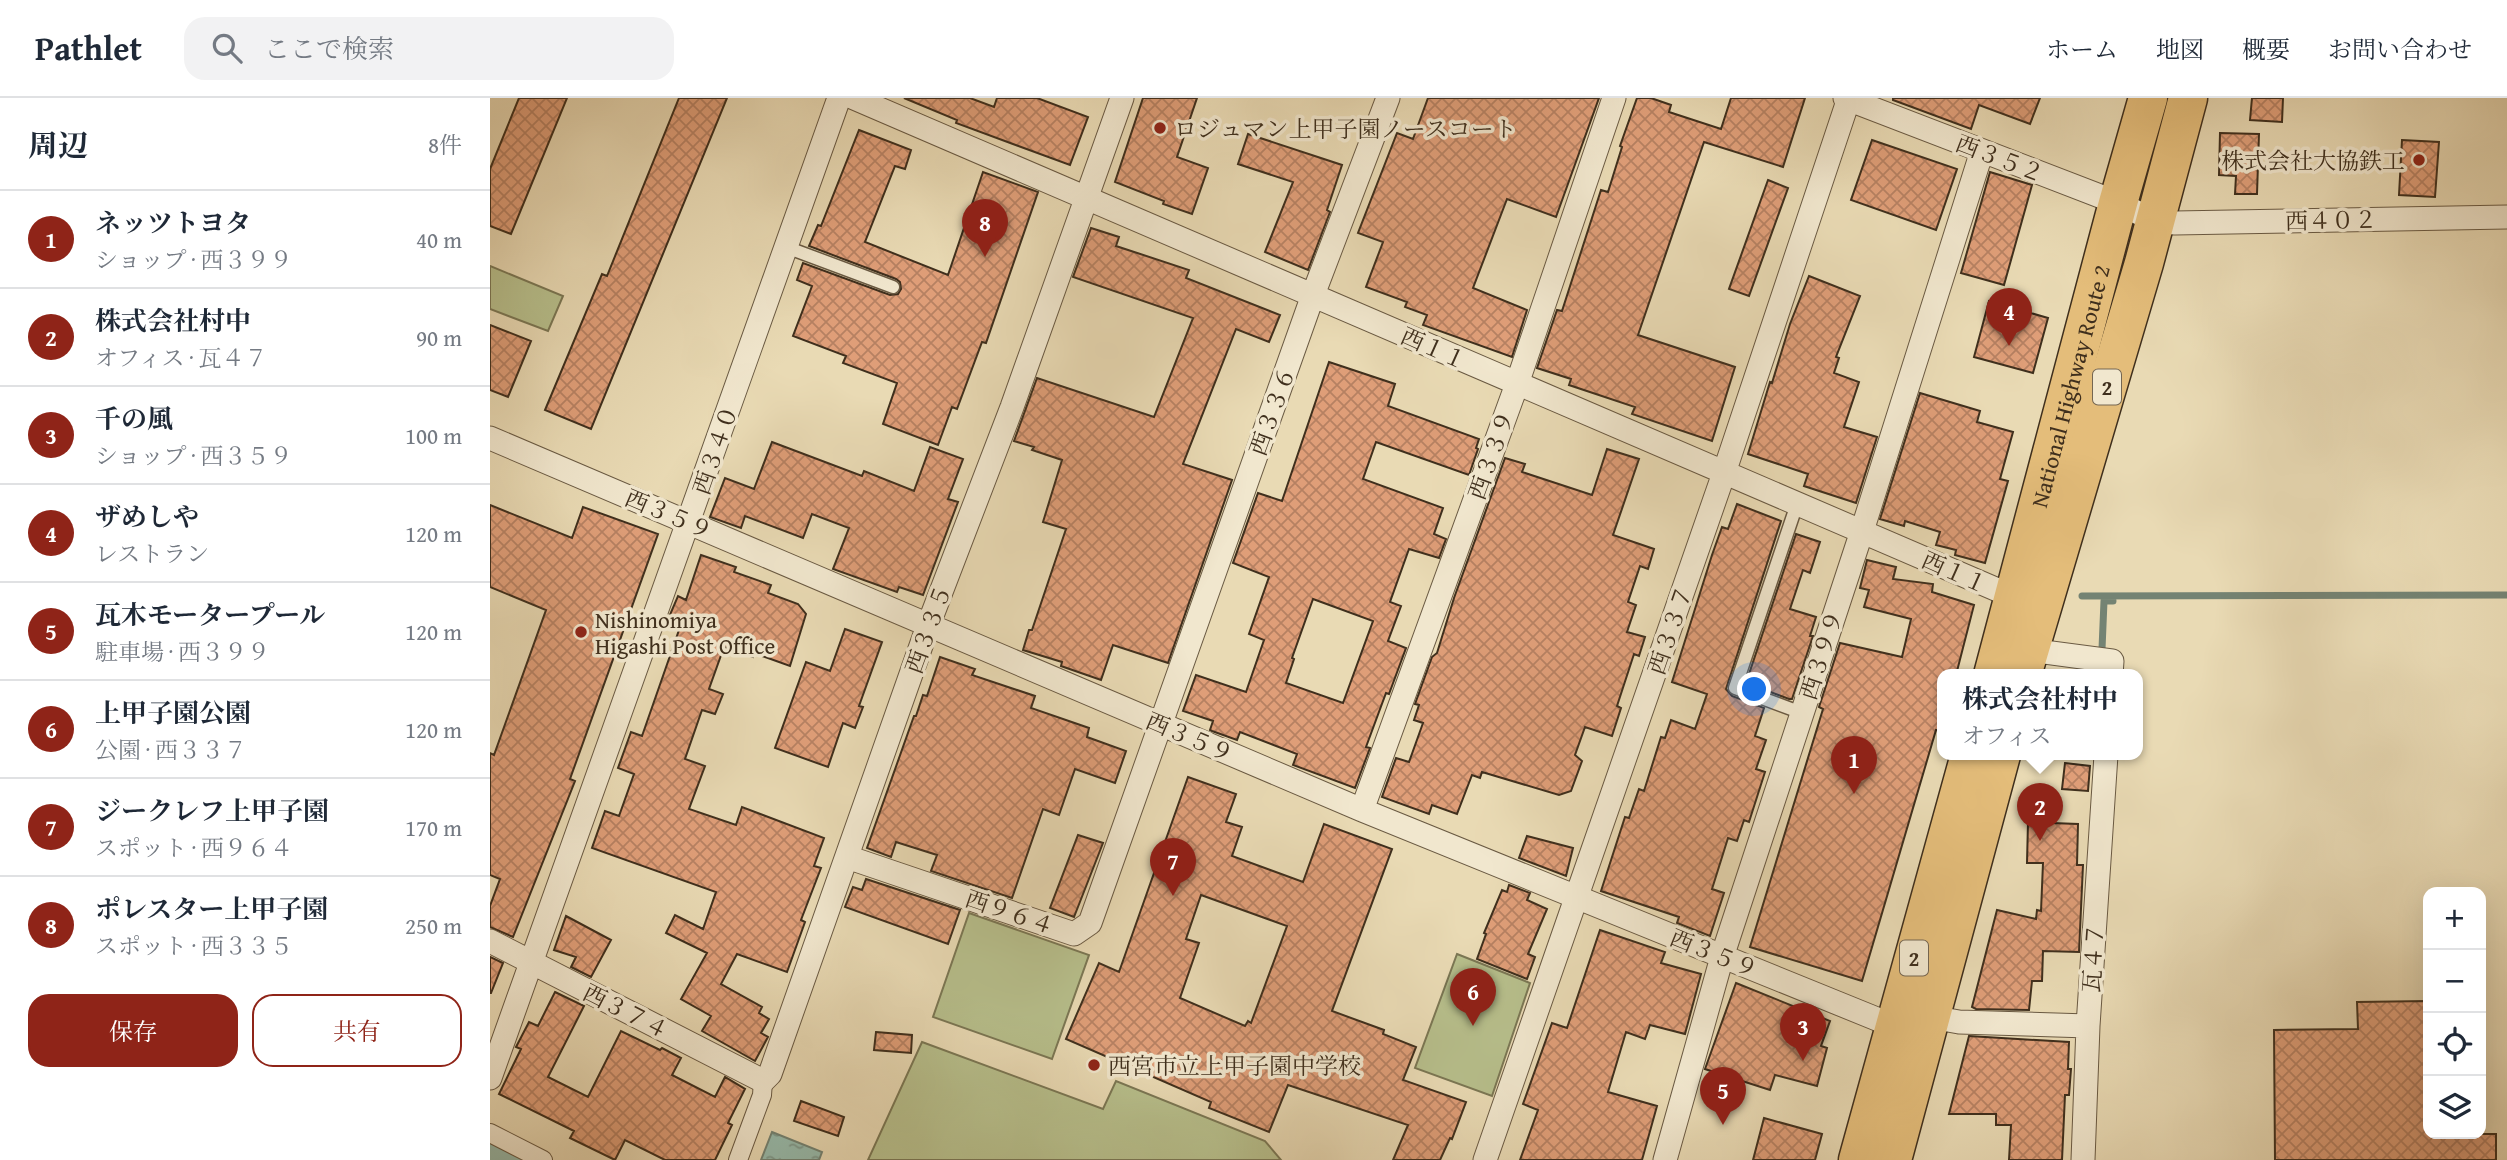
<!DOCTYPE html>
<html lang="ja">
<meta charset="utf-8">
<style>
:root{--surface:#fff;--page:#f2f2f3;--text:#1f2937;--muted:#747a83;--line:#e0e1e3;--accent:#8f2418}
body{margin:0;font-family:"Gentium Book Plus","Noto Serif JP",serif;background:var(--page);color:var(--text)}
.controls{position:absolute;right:21px;bottom:21px;display:grid;overflow:hidden;border-radius:14px;box-shadow:0 7px 28px #0002}
.controls button{width:63px;height:63px;display:grid;place-items:center;padding:0;border:0;border-bottom:2px solid var(--line);background:var(--surface);color:var(--text);font:35px sans-serif}
.you{position:absolute;left:1265px;top:592px;width:24px;height:24px;margin:-18px;border:5px solid #fff;border-radius:50%;background:#1a73e8;box-shadow:0 0 0 10px #1a73e833}
.badge{display:grid;place-items:center;width:46px;height:46px;border-radius:50%;background:var(--accent);color:#fff;font-size:23px;font-weight:700}
.pin{position:absolute;translate:-50% -58px;filter:drop-shadow(0 2px 4px #0008)}
.pin::after{content:'';position:absolute;top:37px;width:24px;height:21px;background:inherit;clip-path:polygon(0 0,100% 0,50% 100%)}
.popup{position:absolute;left:1447px;top:571px;width:206px;height:91px;box-sizing:border-box;display:grid;place-content:center;border-radius:14px;background:var(--surface);filter:drop-shadow(0 2px 5px #0005);font-size:23px;white-space:nowrap;color:var(--muted)}
.popup b{font-size:26px;color:var(--text)}
.popup::after{content:'';position:absolute;left:50%;top:100%;margin-left:-14px;border:14px solid transparent;border-top-color:var(--surface)}
.list{margin:0;padding:0;list-style:none}
h2{display:flex;justify-content:space-between;align-items:center;height:91px;margin:0;padding:0 28px;font-size:30px}
h2 small{font-size:23px;font-weight:400;color:var(--muted)}
.list li{display:grid;grid-template-columns:46px 1fr auto;gap:21px;align-items:center;box-sizing:border-box;height:98px;padding:0 28px;border-top:2px solid var(--line)}
.list b{display:block;font-size:26px;white-space:nowrap}
.list p{margin:0;font-size:23px;white-space:nowrap;color:var(--muted)}
.list em{font-size:23px;font-style:normal;color:var(--muted)}
.actions{display:flex;gap:14px;padding:21px 28px}
.actions a{flex:1;padding:16px 0;border:2px solid var(--accent);border-radius:21px;text-align:center;font-size:24px;color:var(--accent)}
.actions .main{background:var(--accent);color:#fff}
.icon{flex:none;width:38px;height:38px;fill:none;stroke:currentColor;stroke-width:2;stroke-linecap:round;stroke-linejoin:round}
.map{position:relative;flex:none;width:2017px;height:1062px;overflow:hidden}
header{display:flex;align-items:center;gap:42px;box-sizing:border-box;height:98px;padding:0 35px;background:var(--surface);border-bottom:2px solid var(--line)}
header strong{font-size:33px}
nav{display:flex;gap:38px;margin-inline-start:auto;font-size:24px}
.search{width:490px;height:63px;background:var(--page);display:flex;align-items:center;gap:18px;box-sizing:border-box;padding:0 24px;border-radius:21px;color:var(--muted);font-size:26px}
main{display:flex}
aside{flex:1;background:var(--surface)}
.map>svg:first-child{display:block}
.green{fill:#b7bf8c;stroke:#7b7754;stroke-width:2}
.water{fill:url(#water-ripples);stroke:#748373;stroke-width:2}
.lines{fill:none;stroke-linecap:round;stroke-linejoin:round}
.stream{stroke:#748373;stroke-width:7}
.river{stroke:#97bbac;stroke-width:44}
.building{fill:url(#building-cross-hatch);stroke:#3f2f1d;stroke-width:2;fill-rule:evenodd}
.service-casing{stroke:#6a5a43;stroke-width:15}
.pedestrian-casing{stroke:#6a5a43;stroke-width:20}
.minor-casing{stroke:#6a5a43;stroke-width:25}
.trunk-casing{stroke:#3f2f1d;stroke-width:41}
.service{stroke:#f1e7ce;stroke-width:12}
.pedestrian{stroke:#f1e7ce;stroke-width:18}
.minor{stroke:#f1e7ce;stroke-width:23}
.trunk{stroke:#e4bd7a;stroke-width:38}
.poi-dot{fill:#8f2418;stroke:#f1e7ce;stroke-width:2.5}
.labels{text-anchor:middle;dominant-baseline:central;stroke-width:7;stroke-linejoin:round;paint-order:stroke}
.shield{fill:#f1e7ce;stroke:#746652;stroke-width:2}
.shield-label{font-size:21px;font-weight:bold;fill:#3f2f1d}
.poi-label{font-size:23px;fill:#3f2f1d;stroke:#f1e7ce;text-anchor:start}
.street-label{font-size:23px;fill:#3f2f1d;stroke:#f1e7ce}
</style>
<header>
<strong>Pathlet</strong>
<div class="search"><svg class="icon" aria-label="search" viewBox="0 0 24 24"><circle cx="10" cy="10" r="6"/><path d="M15 15l6 6"/></svg>ここで検索</div>
<nav><a>ホーム</a><a>地図</a><a>概要</a><a>お問い合わせ</a></nav>
</header>
<main>
<aside>
<h2>周辺<small>8件</small></h2>
<ul class="list">
<li><span class="badge">1</span><div><b>ネッツトヨタ</b><p>ショップ · 西３９９</p></div><em>40 m</em></li>
<li><span class="badge">2</span><div><b>株式会社村中</b><p>オフィス · 瓦４７</p></div><em>90 m</em></li>
<li><span class="badge">3</span><div><b>千の風</b><p>ショップ · 西３５９</p></div><em>100 m</em></li>
<li><span class="badge">4</span><div><b>ザめしや</b><p>レストラン</p></div><em>120 m</em></li>
<li><span class="badge">5</span><div><b>瓦木モータープール</b><p>駐車場 · 西３９９</p></div><em>120 m</em></li>
<li><span class="badge">6</span><div><b>上甲子園公園</b><p>公園 · 西３３７</p></div><em>120 m</em></li>
<li><span class="badge">7</span><div><b>ジークレフ上甲子園</b><p>スポット · 西９６４</p></div><em>170 m</em></li>
<li><span class="badge">8</span><div><b>ポレスター上甲子園</b><p>スポット · 西３３５</p></div><em>250 m</em></li>
</ul>
<div class="actions"><a class="main">保存</a><a>共有</a></div>
</aside>
<div class="map">
<svg width="2017" height="1062" viewBox="0 0 2017 1062">
<defs>
<pattern id="water-ripples" width="26" height="14" patternUnits="userSpaceOnUse" patternTransform="scale(1.75)"><rect width="26" height="14" fill="#97bbac"/><path d="M2 4q2-2 4 0t4 0M15 11q2-2 4 0t4 0" fill="none" stroke="#7d988b"/></pattern>
<pattern id="building-cross-hatch" width="8" height="8" patternUnits="userSpaceOnUse" patternTransform="scale(1.75)"><rect width="8" height="8" fill="#df9e78"/><path d="M0 0l8 8M0 8l8-8" fill="none" stroke="#b68162"/></pattern>
</defs>
<rect width="100%" height="100%" fill="#e9dab4"/>
<filter id="stains"><feTurbulence type="fractalNoise" baseFrequency=".00286" numOctaves="4"/><feColorMatrix values="0 0 0 0 .2 0 0 0 0 .09 0 0 0 0 .02 0 0 0 .5 -.17"/></filter>
<radialGradient id="worn" r=".72"><stop offset=".6" stop-color="#630" stop-opacity="0"/><stop offset="1" stop-color="#630" stop-opacity=".3"/></radialGradient>
<path class="green" d="M0,168L73,198L58,233L0,211Z
M479,815L599,857L562,961L443,919Z
M967,856L1040,885L1002,998L925,970Z
M432,944L613,1011L626,983L775,1043L791,1062H378Z"/>
<path class="water" d="M282,1034L332,1054L329,1062H271Z"/>
<g class="lines">
<path class="stream" d="M1592,498L2017,497
M1612,551L1614,503H1623"/>
<path class="river" d="M0,1055L14,1062"/>
</g>
<path class="building" d="M29,0H77L21,136L0,128V71Z
M189,0H237L101,331L55,312L112,176L117,178Z
M414,0H480L504,9L507,0H547L598,19L580,67L466,25L467,22Z
M653,0H707L687,59L718,70L702,116L673,106L674,103L625,84Z
M938,0H1109L1066,119L1017,101L983,190L1037,212L1022,259L933,227L937,217L915,209L917,204L876,189L893,144L868,135L907,35L923,41Z
M1147,0H1161L1181,7L1179,14L1231,31L1241,0H1315L1293,69L1214,44L1148,237L1245,269L1222,343L1142,316L1145,309L1079,287L1081,281L1047,270L1067,212L1072,213L1111,92L1118,94L1132,49L1130,48Z
M1403,0H1550L1540,26L1489,7L1481,31L1403,2Z
M1762,0H1793L1792,24L1760,22Z
M369,32L421,52L415,71L405,68L375,144L458,177L493,74L548,94L496,245L492,244L467,311L462,309L448,347L393,326L407,285L353,265L356,258L303,238L322,188L307,182L313,165L400,197L408,196L411,191L410,184L406,181L319,148L328,127L331,128Z
M1730,35L1769,36L1767,96H1745L1746,78L1729,77Z
M758,36L852,67L837,112L840,114L818,172L775,154L803,84L748,66Z
M1382,42L1467,71L1446,132L1361,102Z
M1912,42L1949,44L1945,99L1909,97Z
M1500,74L1542,87L1514,187L1471,175Z
M1278,82L1298,90L1259,198L1239,191Z
M601,130L629,139L626,148L699,172L696,180L790,217L779,244L746,231L693,366L742,382L678,565L623,547L611,582L571,568L572,564L533,552L539,532H542L576,431L553,424L572,362L542,352L544,349L524,343L547,280L664,319L703,220L583,179Z
M1319,178L1370,198L1346,259L1349,260L1344,275L1369,284L1354,329L1387,339L1366,405L1314,388L1318,376L1258,356L1280,284L1282,285L1300,226Z
M1499,203L1558,220L1543,275L1484,259Z
M0,227L41,243L18,299L0,292Z
M839,264L905,286L898,308L989,341L986,350L988,351L979,377L886,344L873,381L953,410L944,436L956,441L949,460L919,451L900,504L911,508L898,543L916,550L899,596L896,595L876,649L880,650L865,690L803,667L807,656L750,634L747,642L722,633L720,632L723,623L693,613L706,577L756,594L774,542L759,536L779,479L743,465L768,395L792,403ZM823,501L883,523L853,605L796,585L804,561L802,560Z
M1430,295L1490,313L1487,324L1523,334L1510,381L1518,383L1495,465L1465,457L1466,452L1446,447L1450,434L1415,423L1414,428L1390,421Z
M282,344L372,378L374,373L424,393L440,349L473,361L458,401L468,404L433,497L409,489L407,494L343,471L359,430L322,416L313,440L255,418L251,430L220,419L235,380L264,391Z
M1117,351L1149,361L1123,437L1164,451L1158,471L1150,468L1138,504L1146,507L1137,534L1155,539L1149,558L1144,556L1127,608L1131,610L1122,638L1095,629L1085,657L1092,663L1081,693L1069,697L992,674L990,680L982,677L967,716L942,707L939,716L892,699L906,660L919,664L933,625L924,622L929,607L925,606L942,559L947,555L964,500L1015,360L1035,366L1032,374L1102,397Z
M1247,406L1291,423L1236,591L1242,598L1274,610L1265,638L1276,642L1266,671L1275,674L1259,724L1254,722L1247,743L1238,740L1222,791L1234,795L1220,838L1187,825L1189,819L1111,793L1135,719L1139,720L1149,691L1154,693L1171,639L1175,640L1181,622L1205,631L1217,596L1182,584L1222,457L1232,429L1238,431Z
M0,407L82,440L93,409L168,436L80,681L85,683L23,839L0,829V808L10,781L0,777V655L4,657L56,512L0,489Z
M1306,436L1330,444L1320,475L1313,472L1300,511L1326,519L1320,538H1323L1302,601H1299L1256,585Z
M211,457L246,469L244,474L281,487L278,495L308,506L316,516L300,568L264,555L263,559L234,549L219,591L233,596L225,616L212,612L195,661L215,668L199,711L246,727L252,709L334,740L324,768L331,770L311,822L315,824L297,874L247,856L231,886L272,909L269,915L279,921L271,935L278,939L265,963L212,933L221,918L191,901L217,855L176,835L185,817L213,831L226,794L102,750L115,713L129,718L144,676L128,670L141,634L152,638L189,532L176,526L188,498L196,502Z
M1377,462L1406,469L1403,481L1443,486L1442,494L1484,507L1466,577H1452V633L1446,632L1372,883L1260,849L1333,611L1329,609L1350,545L1412,559L1421,521L1374,509L1379,492L1370,490Z
M355,531L392,544L369,608L373,609L365,630L353,625L338,669L285,650L316,564L340,573Z
M450,559L485,571L482,577L545,598L541,610L599,630L597,639L636,653L625,685L585,671L569,717L553,711L522,800L441,773L447,757L406,744L401,759L377,750L424,618H426L433,597L437,598Z
M1575,665L1600,668L1598,693L1572,691Z
M698,679L746,696L736,724L752,729L742,758L813,784L834,726L902,751L842,913L894,932L893,936L926,949L913,982L976,1004L962,1041L960,1040L950,1062H903L918,1027L798,987L779,1034L719,1010L721,1004L576,941L609,865L629,874ZM711,797L797,828L761,925L758,923L755,928L690,900L709,845L696,841Z
M1538,724L1588,726L1587,767H1593L1589,854L1553,853L1552,883H1542L1539,912L1486,911L1482,909L1507,812L1546,821L1547,812L1551,813L1553,765H1537Z
M588,737L613,745L584,819L560,810Z
M1037,738L1083,750L1076,778L1029,760Z
M376,781L470,812L458,846L355,809L363,789L372,792Z
M1019,787L1040,795L1037,802L1057,811L1038,856L1045,859L1037,881L987,861L996,836L994,835L1012,792L1017,794Z
M76,818L121,842L101,879L81,869L86,859L64,852Z
M1110,832L1175,854L1171,865L1211,876L1195,936L1160,927L1155,941L1136,934L1118,994L1167,1008L1152,1062H1030L1048,1012L1033,1006L1062,925L1077,930Z
M0,859L13,865L1,895H0Z
M1246,885L1340,923L1331,948L1337,950L1327,988L1285,977L1280,992L1215,971Z
M65,894L94,908L58,979L98,999L131,933L170,952L172,950L191,960L182,977L225,999L235,979L255,991L238,1025L242,1027L225,1062H175L135,1042L125,1062L80,1040L84,1033L9,996L31,951L26,949L39,924L48,928Z
M1938,903V1036H2006V1062H1785L1784,932L1868,931L1867,904Z
M386,934L422,937L421,955L384,952Z
M1479,938L1579,944L1578,971H1581L1579,997H1575L1572,1062H1519L1521,1027H1506V1016H1459Z
M311,1003L354,1019L348,1038L304,1023Z
M1274,1020L1332,1036L1325,1062H1263Z"/>
<g class="lines">
<defs>
<path id="service" d="M296,149L403,189
M1307,406L1245,590L1312,615"/>
<path id="pedestrian" d="M0,1035L53,1062
M248,1062L272,997L273,983"/>
<path id="minor" d="M364,0L1524,499
M1355,0L1628,105L1665,123L1685,125L2017,119
M0,340L872,712L1404,928
M1539,552L1622,563L1621,577
M872,712L1027,286L1124,0
M357,759L584,836L600,825L823,197L898,0
M0,843L273,983L280,976L438,528L522,309L632,0
M1441,919L1469,924L1598,928
M0,980L349,0
M995,1062L1234,375L1359,0
M1175,1062L1232,859L1372,433L1492,53
M1593,1062L1598,928L1616,657"/>
<g id="trunk">
<path id="s1" d="M1503,577L1628,105L1658,0"/>
<path d="M1532,577L1654,165L1698,0"/>
<path d="M1368,1062L1480,657"/>
<path d="M1402,1062L1511,657"/>
</g>
</defs>
<use href="#service" class="service-casing"/>
<use href="#pedestrian" class="pedestrian-casing"/>
<use href="#minor" class="minor-casing"/>
<use href="#trunk" class="trunk-casing"/>
<use href="#service" class="service"/>
<use href="#pedestrian" class="pedestrian"/>
<use href="#minor" class="minor"/>
<use href="#trunk" class="trunk"/>
</g>
<g class="poi-dot">
<circle cx="670" cy="30" r="7"/>
<circle cx="1929" cy="62" r="7"/>
<circle cx="91" cy="534" r="7"/>
<circle cx="604" cy="967" r="7"/>
</g>
<g class="labels">
<g class="shield">
<rect x="1603" y="271.5" width="28" height="35" rx="5"/>
<rect x="1410" y="842.5" width="28" height="35" rx="5"/>
</g>
<g class="shield-label">
<text x="1617" y="289">2</text>
<text x="1424" y="860">2</text>
</g>
<g class="poi-label">
<text x="684" y="30">ロジュマン上甲子園ノースコート</text>
<text x="1915" y="62" text-anchor="end">株式会社大協鉄工</text>
<text x="105" y="521">Nishinomiya<tspan x="105" dy="26">Higashi Post Office</tspan></text>
<text x="618" y="967">西宮市立上甲子園中学校</text>
</g>
<g class="street-label">
<text transform="translate(1510 60) rotate(21)">西３５２</text>
<text transform="translate(1841 122) rotate(-1)">西４０２</text>
<text transform="translate(944 250) rotate(24)">西１１</text>
<text stroke="none"><textPath href="#s1" startOffset="299">National Highway Route 2</textPath></text>
<text transform="translate(782 313) rotate(-70)">西３３６</text>
<text transform="translate(225 352) rotate(-71)">西３４０</text>
<text transform="translate(1001 357) rotate(-70)">西３３９</text>
<text transform="translate(179 416) rotate(23)">西３５９</text>
<text transform="translate(1465 474) rotate(24)">西１１</text>
<text transform="translate(438 531) rotate(-70)">西３３５</text>
<text transform="translate(1180 532) rotate(-71)">西３３７</text>
<text transform="translate(1331 557) rotate(-72)">西３９９</text>
<text transform="translate(700 639) rotate(23)">西３５９</text>
<text transform="translate(520 814) rotate(19)">西９６４</text>
<text transform="translate(1224 855) rotate(22)">西３５９</text>
<text transform="translate(1603 860) rotate(-86)">瓦４７</text>
<text transform="translate(136 913) rotate(27)">西３７４</text>
</g>
</g>
<rect width="100%" height="100%" filter="url(#stains)"/>
<rect width="100%" height="100%" fill="url(#worn)"/>
</svg>
<div class="controls">
<button>+</button>
<button>−</button>
<button><svg class="icon" aria-label="locate" viewBox="0 0 24 24"><circle cx="12" cy="12" r="6"/><path d="M12 2v4M12 18v4M2 12h4M18 12h4"/></svg></button>
<button><svg class="icon" aria-label="layers" viewBox="0 0 24 24"><path d="M12 4l9 5-9 5-9-5zM3 14l9 5 9-5"/></svg></button>
</div>
<div class="you"></div>
<div class="pin badge" style="left:1364px;top:696px">1</div>
<div class="pin badge" style="left:1550px;top:743px">2</div>
<div class="popup"><b>株式会社村中</b>オフィス</div>
<div class="pin badge" style="left:1313px;top:963px">3</div>
<div class="pin badge" style="left:1519px;top:248px">4</div>
<div class="pin badge" style="left:1233px;top:1027px">5</div>
<div class="pin badge" style="left:983px;top:928px">6</div>
<div class="pin badge" style="left:683px;top:798px">7</div>
<div class="pin badge" style="left:495px;top:159px">8</div>
</div>
</main>
